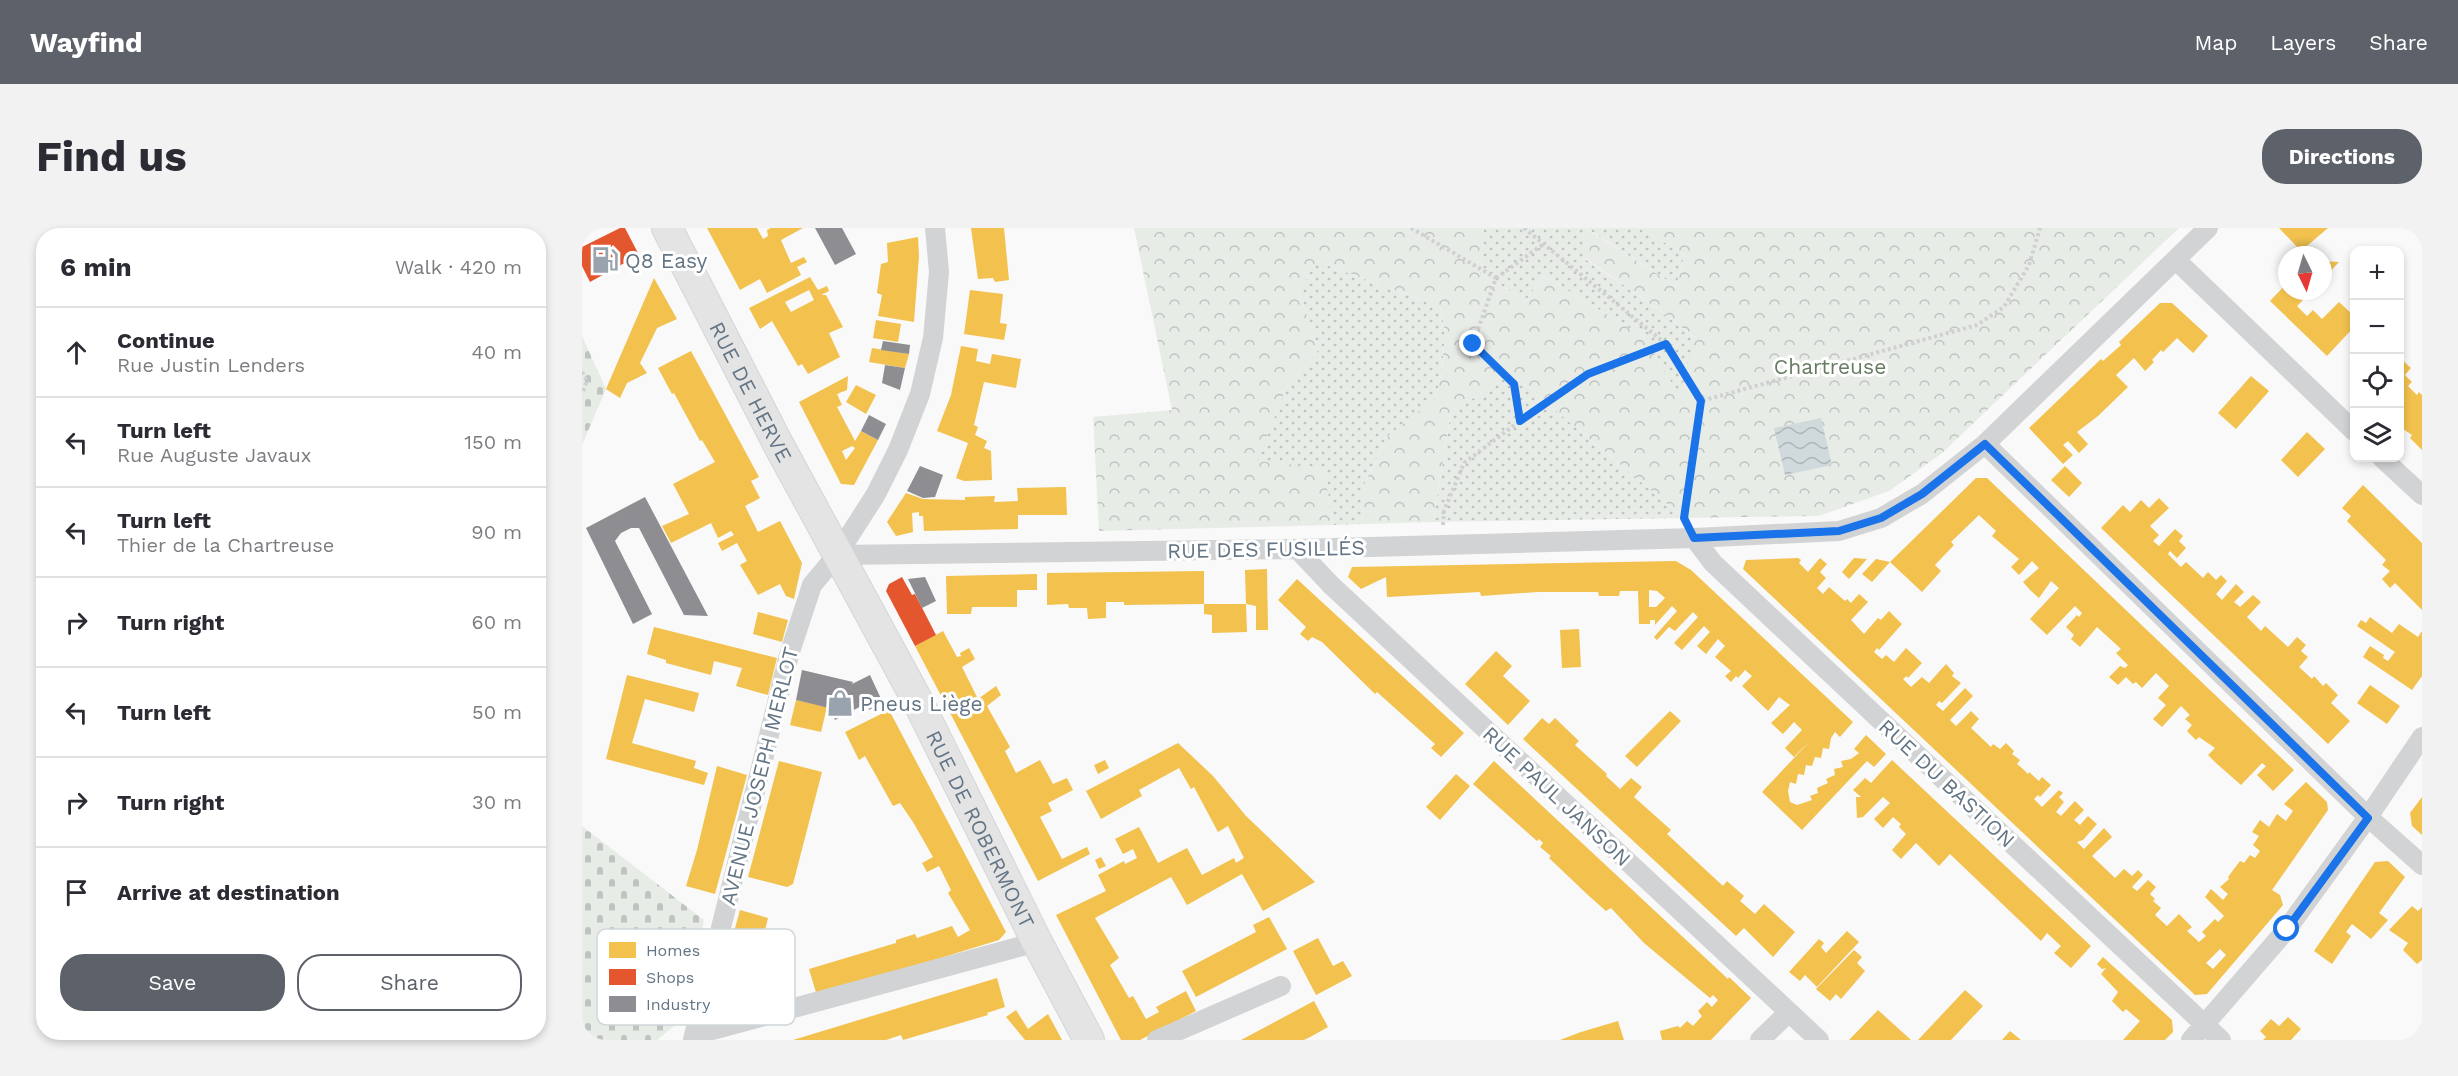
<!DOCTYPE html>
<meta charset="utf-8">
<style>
:root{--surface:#fff;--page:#f2f2f3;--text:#2b2b33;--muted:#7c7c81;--line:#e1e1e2;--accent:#5c616a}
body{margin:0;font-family:"Work Sans",sans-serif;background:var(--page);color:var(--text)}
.controls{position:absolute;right:18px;top:18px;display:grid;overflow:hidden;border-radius:12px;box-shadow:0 3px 9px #0003}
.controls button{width:54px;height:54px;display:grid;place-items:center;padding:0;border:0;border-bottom:2px solid var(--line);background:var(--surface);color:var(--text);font:30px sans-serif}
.compass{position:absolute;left:1696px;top:18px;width:54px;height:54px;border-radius:50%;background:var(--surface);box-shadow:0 3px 9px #0003;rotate:175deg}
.stop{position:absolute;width:18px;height:18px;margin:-14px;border:4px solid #1a73e8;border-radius:50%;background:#fff}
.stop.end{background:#1a73e8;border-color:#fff;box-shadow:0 2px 6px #0008}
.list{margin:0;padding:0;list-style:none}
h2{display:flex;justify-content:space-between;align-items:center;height:78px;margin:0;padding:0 24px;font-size:26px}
h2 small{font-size:20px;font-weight:400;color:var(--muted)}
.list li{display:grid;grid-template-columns:39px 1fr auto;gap:18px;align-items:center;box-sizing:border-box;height:90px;padding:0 24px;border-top:2px solid var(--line)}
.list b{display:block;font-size:22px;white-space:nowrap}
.list p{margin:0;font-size:20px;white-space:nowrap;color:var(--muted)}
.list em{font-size:20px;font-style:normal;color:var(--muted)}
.actions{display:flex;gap:12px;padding:18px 24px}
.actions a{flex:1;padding:14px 0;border:2px solid var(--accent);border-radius:24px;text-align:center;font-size:21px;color:var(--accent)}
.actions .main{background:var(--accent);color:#fff}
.icon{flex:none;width:33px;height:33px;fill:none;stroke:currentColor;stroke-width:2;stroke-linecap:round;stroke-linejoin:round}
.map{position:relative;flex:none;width:1840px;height:812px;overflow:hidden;border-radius:24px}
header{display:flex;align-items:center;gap:36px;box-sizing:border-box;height:84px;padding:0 30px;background:var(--accent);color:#fff}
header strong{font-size:28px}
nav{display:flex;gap:33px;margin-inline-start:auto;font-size:21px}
.intro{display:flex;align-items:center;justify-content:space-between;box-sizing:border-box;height:144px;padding:0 36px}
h1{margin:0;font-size:42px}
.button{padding:15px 27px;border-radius:24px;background:var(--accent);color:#fff;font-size:21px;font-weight:700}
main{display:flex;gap:36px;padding:0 36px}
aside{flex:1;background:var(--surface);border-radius:24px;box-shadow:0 3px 9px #0003}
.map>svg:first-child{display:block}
.grass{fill:url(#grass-dots)}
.forest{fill:url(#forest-crowns)}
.cemetery{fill:url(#cemetery-stones)}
.water{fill:url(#water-waves)}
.homes{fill:#f2c14e;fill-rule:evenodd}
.shops{fill:#e4572e}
.industry{fill:#8d8d92}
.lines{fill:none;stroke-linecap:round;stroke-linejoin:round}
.primary-casing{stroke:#d4d5d7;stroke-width:32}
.path{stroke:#ced0d1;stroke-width:4;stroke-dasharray:3 3;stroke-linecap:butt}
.street{stroke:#d2d3d4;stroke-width:20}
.primary{stroke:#e4e4e5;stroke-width:30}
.route{stroke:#1a73e8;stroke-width:8}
.labels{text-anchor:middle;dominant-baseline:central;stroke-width:6;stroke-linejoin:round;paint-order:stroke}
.poi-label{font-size:21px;fill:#637585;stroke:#fff;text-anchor:start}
.park-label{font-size:21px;fill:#667b62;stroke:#fff}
.street-label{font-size:21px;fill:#637585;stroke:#fff}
.key{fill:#fff;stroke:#d0d6da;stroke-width:1.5}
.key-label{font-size:16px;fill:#637585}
</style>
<header>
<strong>Wayfind</strong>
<nav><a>Map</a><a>Layers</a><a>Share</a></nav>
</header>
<div class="intro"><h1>Find us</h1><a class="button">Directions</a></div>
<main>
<aside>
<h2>6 min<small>Walk · 420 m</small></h2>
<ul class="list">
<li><svg class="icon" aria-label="ahead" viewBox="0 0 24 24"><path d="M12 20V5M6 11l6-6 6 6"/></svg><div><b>Continue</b><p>Rue Justin Lenders</p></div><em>40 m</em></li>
<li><svg class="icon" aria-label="left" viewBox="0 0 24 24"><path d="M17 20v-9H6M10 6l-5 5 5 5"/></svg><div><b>Turn left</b><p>Rue Auguste Javaux</p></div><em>150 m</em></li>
<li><svg class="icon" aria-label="left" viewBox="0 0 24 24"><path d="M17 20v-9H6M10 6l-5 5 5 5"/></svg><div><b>Turn left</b><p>Thier de la Chartreuse</p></div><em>90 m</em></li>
<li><svg class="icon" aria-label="right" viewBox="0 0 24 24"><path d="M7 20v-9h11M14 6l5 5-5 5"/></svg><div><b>Turn right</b></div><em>60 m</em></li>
<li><svg class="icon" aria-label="left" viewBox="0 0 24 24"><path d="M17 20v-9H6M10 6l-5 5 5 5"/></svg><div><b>Turn left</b></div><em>50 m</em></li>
<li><svg class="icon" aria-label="right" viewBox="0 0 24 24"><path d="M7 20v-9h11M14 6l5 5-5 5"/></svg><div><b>Turn right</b></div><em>30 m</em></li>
<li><svg class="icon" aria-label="arrive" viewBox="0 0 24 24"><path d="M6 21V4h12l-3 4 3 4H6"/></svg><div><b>Arrive at destination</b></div></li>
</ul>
<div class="actions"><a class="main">Save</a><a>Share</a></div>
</aside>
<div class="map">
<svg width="1840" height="812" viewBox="0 0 1840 812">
<defs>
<pattern id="grass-dots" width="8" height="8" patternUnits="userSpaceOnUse" patternTransform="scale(1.5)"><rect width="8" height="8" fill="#e8ece7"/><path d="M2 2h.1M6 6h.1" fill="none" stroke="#c0c4c1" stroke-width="1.8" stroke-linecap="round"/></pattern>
<pattern id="forest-crowns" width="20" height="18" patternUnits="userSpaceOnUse" patternTransform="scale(1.5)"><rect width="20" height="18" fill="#e8ece7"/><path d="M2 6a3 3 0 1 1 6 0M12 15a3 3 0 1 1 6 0" fill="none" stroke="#c0c4c1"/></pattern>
<pattern id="cemetery-stones" width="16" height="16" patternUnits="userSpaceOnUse" patternTransform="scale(1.5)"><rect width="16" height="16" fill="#e8ece7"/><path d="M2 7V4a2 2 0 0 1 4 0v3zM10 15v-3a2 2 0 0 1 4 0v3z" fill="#c0c4c1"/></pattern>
<pattern id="water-waves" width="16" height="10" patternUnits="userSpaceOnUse" patternTransform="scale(1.5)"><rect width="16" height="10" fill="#d0d9dc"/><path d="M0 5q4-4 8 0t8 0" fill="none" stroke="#acb5b8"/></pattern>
</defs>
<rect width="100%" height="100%" fill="#f9f9f9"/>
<path class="grass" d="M902,0H1057L1103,26L1094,58L1004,0L1003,31L1055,66L1115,111L1096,166L1062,109L962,48L944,72L898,46Z
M734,33L858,79L863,103L860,143L854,170L805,209L783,255L779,296L751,297L742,240L674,234L705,158L736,122L717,63Z
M930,146L1102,290L851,294L869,184Z"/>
<path class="forest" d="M552,0H902L898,46L944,72L962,48L1062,109L1096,165L1114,110L1055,66L1003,30V0L1094,58L1103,26L1057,0H1597L1359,226L1307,263L1237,288L1102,290L930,146L869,184L851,294L779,296L783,255L805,209L854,169L860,143L863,103L858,79L734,33L717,63L736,122L705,158L675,233L742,240L751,297L517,303L511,189L590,182Z"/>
<path class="cemetery" d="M0,108L24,161L0,217Z
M0,598L122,692L103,789L75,812H0Z"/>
<path class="water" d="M1239,190L1250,237L1203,247L1192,200Z"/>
<path class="homes" d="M125,0H175L181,11L186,8L185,2L189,0H221L199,12L209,35L222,29L225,34L215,39L219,47L185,65L178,51L158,62Z
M389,0H422L427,52L413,54L411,50L396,51Z
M1697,0H1746L1719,23Z
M336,9L337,28L332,94L296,88L300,67L295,65L299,36L306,34L305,15Z
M1741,33L1757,34L1741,51Z
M228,49L236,62L245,58L247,63L239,67H244L261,99L247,105L258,129L226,146L220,136L216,138L190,93L178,101L167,80ZM227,62L232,72L209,84L203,74Z
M72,50L95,91L75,100L58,135L65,145L45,155L38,170L24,161Z
M1705,55V63H1730L1715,78L1725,88L1731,82L1740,91L1757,74L1772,88V99L1745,128L1688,73Z
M388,62L421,66L418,95L425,96L422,112L382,106Z
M1578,75H1590L1626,108L1611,125L1595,110L1581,124L1579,122L1570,132L1572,134L1563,143L1552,130L1534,147L1546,159L1516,188L1495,204L1506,216L1497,225L1486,213L1481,217L1491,227L1481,236L1447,200L1519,131L1521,133L1539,117L1537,114Z
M294,92L319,96L316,114L291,110Z
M379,118L396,121L394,133L408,136L410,126L439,131L434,160L402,154L392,197L396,199L393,207L405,213L402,220L409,223L410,252L382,253L374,250L386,215L355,203L369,167Z
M290,120L327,126L323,140L287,134Z
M109,123L177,249L169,253L178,270L163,278L176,304L198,293L220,335L212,371L204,368L198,356L176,367L158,337L165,333L155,315L140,323L136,315L152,307L149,303L136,310L129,295L89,315L80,298L107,286L91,256L133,234L120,212L118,213L92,165L90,166L76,140Z
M1818,130L1829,140L1823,147L1830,154L1826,158L1835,167L1837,164L1840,167V222L1828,210L1830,207L1818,199Z
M266,148L265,162L255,166L260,177L255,179L273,213L279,203L296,212L272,257L259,256L217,174ZM270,218L273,220L264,232L260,223Z
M1669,148L1687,163L1654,201L1636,185Z
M274,157L294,167L284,186L264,174Z
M1725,204L1743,221L1716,249L1699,232Z
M1483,238L1500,255L1487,269L1469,252Z
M1394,250H1405L1712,542L1691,563L1675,547L1684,538L1680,535L1659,557L1634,535L1626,527L1633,520L1617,509L1614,512L1605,503L1610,497L1603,491L1608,487L1599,478L1580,499L1571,491L1584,477L1576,470L1587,458L1574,445L1560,460L1554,454L1551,456L1544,449L1536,457L1527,449L1538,438L1543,440L1546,437L1534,425L1539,421L1515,399L1498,419L1489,411L1492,407L1484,399L1495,387L1497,389L1500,385L1493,378L1465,407L1448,391L1477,360L1469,353L1457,370L1448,362L1441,354L1457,340L1450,333L1437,347L1429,339L1437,331L1410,308L1414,303L1397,287L1369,314L1372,317L1353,337L1359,343L1340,364L1308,334Z
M1781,257L1840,315V382L1813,355L1808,360L1800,351L1808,343L1800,337L1804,332L1765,293L1769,288L1760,280Z
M484,259L485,287H436V301L342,303L341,288H337V284L330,285L331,304L314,308L305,294L324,265L341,271L383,272V269L413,268L412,274L436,273L435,260Z
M1577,270L1587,280L1568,298L1577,307L1571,313L1577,318L1593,301L1601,308L1597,313L1604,320L1595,330L1588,323L1586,326L1599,339L1604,334L1621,350L1626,344L1634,352L1639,347L1645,353L1634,366L1640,372L1654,356L1662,364L1652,374L1658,379L1671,367L1679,374L1665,389L1679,403L1683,398L1706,419L1715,409L1724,417L1719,423L1726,429L1717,439L1730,451L1732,448L1741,458L1744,455L1756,467L1749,475L1768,493L1746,516L1519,300L1541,277L1548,284L1559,272L1567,280Z
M1216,330L1219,332L1217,335L1226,344L1238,330L1245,336L1238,344L1244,350L1235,360L1241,366L1247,359L1263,373L1265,371L1269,375L1277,366L1286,374L1269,392L1282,406L1296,390L1299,392L1307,383L1320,396L1297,422L1295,420L1292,424L1300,431L1304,427L1312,434L1324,420L1340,435L1326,450L1325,448L1321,451L1329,459L1340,449L1347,455L1364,436L1372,445L1370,448L1379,455L1360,475L1357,473L1354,477L1361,483L1383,460L1391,468L1368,492L1374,498L1389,483L1397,491L1389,500L1409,519L1411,516L1418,521L1424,515L1432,523L1430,526L1438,532L1435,536L1441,541L1446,546L1447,544L1457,553L1460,549L1469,557L1458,569L1456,567L1452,571L1460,579L1477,562L1481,565L1477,569L1482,574L1474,584L1479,588L1493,573L1502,582L1492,592L1498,597L1506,588L1515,596L1501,612L1495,614L1502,621L1522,600L1530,609L1510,628L1533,650L1542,641L1550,648L1556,642L1561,647L1550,659L1555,663L1566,652L1574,659L1568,666L1573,671L1571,673L1579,680L1573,687L1585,698L1597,686L1610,699L1605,703L1617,714L1624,708L1620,704L1633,691L1636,694L1642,688L1623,669L1629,661L1641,672L1646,666L1638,659L1647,651L1646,649L1658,633L1662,635L1668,627L1673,630L1678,623L1671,617L1677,608L1670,604L1678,592L1687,599L1695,586L1704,593L1711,583L1702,576L1724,554L1745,574L1746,582L1690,662L1698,667L1701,677L1625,766L1613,767L1161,341L1164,332ZM1638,721L1644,727L1631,741L1624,735Z
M1272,330L1285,331L1267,351L1260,344Z
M1294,331L1308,334L1290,354L1280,346Z
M1094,333L1109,342L1271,494L1258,509L1253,504L1249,510L1247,521L1241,520L1239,530L1233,529L1230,538L1224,537L1222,547L1216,546L1214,556L1208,554L1206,563L1208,574L1215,577L1230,572L1228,568L1236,565L1235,560L1246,555L1244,551L1253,547L1252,541L1261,539L1259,533L1269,531L1277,525L1272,521L1284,507L1304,526L1292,539L1285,533L1220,602L1180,564L1229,512L1212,529L1203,520L1220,502L1212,494L1201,506L1189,495L1208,477L1197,469L1186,483L1160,458L1170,448L1163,442L1156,450L1154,448L1149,454L1143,448L1149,443L1133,429L1143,418L1136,411L1124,426L1115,418L1128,404L1122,398L1100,422L1092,415L1116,389L1111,384L1093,403L1087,399L1075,412L1072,409L1095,383L1090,378L1073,397V392H1068V396H1057L1056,363H1038L1037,368H1017L1016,364H956L899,368L898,364L805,369L804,349L779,361L766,349L770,339ZM1067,362L1075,363L1083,370L1074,379H1067Z
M685,341L686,402H674V378L664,376L663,342Z
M622,343V376L542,377V374H524V390L506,391L505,380H487L486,376L465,377V345Z
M455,346V362H435V379H390L389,386H365L364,348Z
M715,351L882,505L859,529L849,520L853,516L795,464L793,466L740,414L730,409L726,413L718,406L724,399L696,372Z
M622,376H664L665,404L630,405V387L622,386Z
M176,384L206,392L200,414L171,406Z
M1788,389L1810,405L1817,396L1836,409L1840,403V448L1830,462L1781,429L1788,418L1802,427L1801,430L1806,433L1813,424L1775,398L1779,392L1784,395Z
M72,399L195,430L186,467L154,458L160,440L132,433L129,447L84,435V432L65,426Z
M997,401L999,439L980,440L978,402Z
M361,403L375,429L379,428L378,425L387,420L393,431L380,439L396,471L414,458L419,467L405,478L428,519L423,523L434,545L458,532L471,556L485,550L491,562L466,575L470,583L458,589L480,631L505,619L508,626L456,653L333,418Z
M914,423L930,438L921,448L948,473L926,497L883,456Z
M45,447L117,465L112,484L63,471L50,515L114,533L112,540L126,545L122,557L24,531Z
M1788,457L1818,478L1805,496L1775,475Z
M214,472L245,479L239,504L208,497Z
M307,482L424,704L417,712L235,768L227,741L314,715V712L333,706L335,710L370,698L376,709L388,702L366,665L369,662L357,638L345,644L340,635L351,629L331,594L318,575L311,578L283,528L277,532L263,504Z
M1088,483L1099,493L1055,539L1043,528Z
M960,490L967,496L973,490L997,513L993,517L1025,546L1024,548L1038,561L1049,550L1060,559L1052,569L1089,602L1085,606L1141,658L1145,653L1162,668L1158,673L1173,686L1182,676L1213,704L1191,729L1162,700L1154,708L941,511Z
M596,515L631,548L664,588L733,654L681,683L660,646L605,677L589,649L513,690L537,730L528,737L547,770L551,768L564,791L577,784L574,779L604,763L614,783L558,812H539L474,687L524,663L516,647L542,633L543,636L555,630L551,621L541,626L533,611L557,599L576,635L605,620L620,647L652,630L654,635L662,630L646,598L636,604L612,559L609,561L597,540L557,562L560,568L519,591L504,563Z
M523,532L527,540L516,546L512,537Z
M1310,532L1509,718L1489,740L1472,725L1479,718L1465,705L1459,713L1368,626L1357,638L1334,615L1319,631L1310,622L1324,606L1317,599L1319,596L1311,589L1301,600L1292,591L1308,575L1301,569L1281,589L1275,590L1274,569H1279L1271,562L1283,550L1289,555Z
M197,533L240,544L211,656L205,659L166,649Z
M912,533L1146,751L1147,749L1169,770L1129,812H1080L1078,803L1096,798L1098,800L1105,793L1111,798L1120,788L1116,783L1125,774L1130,779L1136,772L1131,767L1128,770L1062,715L1029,680L1024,683L1007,668L967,630L969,628L958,619L961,615L957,611L955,613L891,556Z
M135,538L165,547L133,666L104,658L115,622Z
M874,546L888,558L858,592L844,579Z
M1840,569V607L1830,598L1828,585Z
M519,629L524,638L517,641L513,632Z
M1806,633L1823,649L1797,685L1806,692L1789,711L1770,696L1764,704L1769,708L1750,736L1732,723L1793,634Z
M1830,678L1836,683L1840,679V732L1835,736L1821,722L1826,715L1807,702Z
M158,682L186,690L175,734L146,726Z
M687,689L705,721L614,769L600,743L674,704L671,697Z
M1265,703L1277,714L1235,759L1223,747L1218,753L1207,744L1237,711L1242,715L1239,719L1244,725Z
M736,710L751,738L761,733L770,748L734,767L711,723Z
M1272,722L1280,729L1275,735L1283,743L1259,771L1254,766L1248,773L1234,761Z
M1521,729L1590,792L1591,804L1583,812H1541L1558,793L1544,781L1541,784L1530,773L1536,764L1519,746L1524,740L1520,741L1515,736Z
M415,750L423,779L405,785L406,787L321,812L319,807L304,812H211Z
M1383,762L1401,778L1369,812H1336Z
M732,773L746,799L730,808L722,812H659Z
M434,782L446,801L466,786L480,812H443L424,789Z
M1296,782L1329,812H1267Z
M1706,789L1719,801L1709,812H1681L1684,809L1678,803L1689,791L1697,798Z
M1036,793L1042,812H978L999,804Z
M1428,803L1439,812H1420Z"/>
<path class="shops" d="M38,0H43L57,27L8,54L0,38V19Z
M320,349L330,367L333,366L354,407L333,418L304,363L307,356Z"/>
<path class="industry" d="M233,0H260L274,26L253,37Z
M301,113L328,117L327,126L299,122Z
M303,137L323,140L318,162L300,155Z
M287,187L304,196L296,212L279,203Z
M338,238L361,247L353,269L341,270L325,263Z
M63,269L126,388L102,387L57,300H49L39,305L33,313L70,386L51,396L4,300Z
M343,349L354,373L340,380L326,351Z
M220,442L271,454L270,456L288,447L301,475L287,482L285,475L253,492L247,480L214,472Z"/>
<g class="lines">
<defs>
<g id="primary">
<path id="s1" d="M85,0L195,214L334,470L455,714L507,812"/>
</g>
</defs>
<use href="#primary" class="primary-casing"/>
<path class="path" d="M829,0L914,50L891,116L932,156L938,193
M942,0L1084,116L1119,173
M914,50L960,17
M0,144L5,153L0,166
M1102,290L1119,173L1395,97L1422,79L1447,37L1458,0
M861,297L862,283L882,235L938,193L1006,146L1084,116"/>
<path class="street" d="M1594,32L1772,203
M1403,216L1786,589L1840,637
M1800,230L1840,267
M1112,310L1131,335L1639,812
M715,321L749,357L1237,812
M255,327L715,321L1112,310L1257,303L1299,290L1340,266L1403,216L1626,0
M112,807L455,714
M111,812L207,427L230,357L255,327L294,266L316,222L338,166L351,110L357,44L353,0
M575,812L699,758
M1178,812L1207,784
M1609,812L1705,701L1786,589L1840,509"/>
<use href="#primary" class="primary"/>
</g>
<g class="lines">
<path class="route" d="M891,116L932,156L938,193L1006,146L1084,116L1119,173L1102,290L1112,310L1257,303L1299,290L1340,266L1403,216L1786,590L1705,701"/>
</g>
<defs>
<symbol id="fuel-bare" viewBox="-9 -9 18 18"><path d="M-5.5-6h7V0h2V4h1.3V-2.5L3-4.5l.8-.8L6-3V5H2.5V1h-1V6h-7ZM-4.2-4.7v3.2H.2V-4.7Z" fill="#98a3ae" stroke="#fff" stroke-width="2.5" paint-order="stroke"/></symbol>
<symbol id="shop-bare" viewBox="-9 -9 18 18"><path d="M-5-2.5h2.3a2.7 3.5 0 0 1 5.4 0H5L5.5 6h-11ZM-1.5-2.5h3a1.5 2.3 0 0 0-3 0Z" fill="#98a3ae" stroke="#fff" stroke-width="2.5" paint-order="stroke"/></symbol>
</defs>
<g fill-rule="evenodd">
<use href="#fuel-bare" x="4" y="13" width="38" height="38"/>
<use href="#shop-bare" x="239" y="456" width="38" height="38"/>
</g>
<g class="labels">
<g class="poi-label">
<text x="43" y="32">Q8 Easy</text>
<text x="278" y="475">Pneus Liège</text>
</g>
<g class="park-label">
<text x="1248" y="138">Chartreuse</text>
</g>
<g class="street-label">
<text stroke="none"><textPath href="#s1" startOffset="184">RUE DE HERVE</textPath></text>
<text transform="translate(684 321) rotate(-1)">RUE DES FUSILLÉS</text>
<text transform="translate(177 548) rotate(-76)">AVENUE JOSEPH MERLOT</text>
<text transform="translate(1365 555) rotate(43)">RUE DU BASTION</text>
<text transform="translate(975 568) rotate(43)">RUE PAUL JANSON</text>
<text stroke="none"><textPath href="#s1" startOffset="678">RUE DE ROBERMONT</textPath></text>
</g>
</g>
<rect x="15" y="701" width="198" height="96" rx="9" class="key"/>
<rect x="27" y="714" width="27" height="16" fill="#f2c14e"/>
<rect x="27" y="741" width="27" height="16" fill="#e4572e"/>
<rect x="27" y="768" width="27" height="16" fill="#8d8d92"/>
<g class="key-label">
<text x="64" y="728">Homes</text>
<text x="64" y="755">Shops</text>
<text x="64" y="782">Industry</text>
</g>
</svg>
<div class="controls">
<button>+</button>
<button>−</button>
<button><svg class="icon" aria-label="locate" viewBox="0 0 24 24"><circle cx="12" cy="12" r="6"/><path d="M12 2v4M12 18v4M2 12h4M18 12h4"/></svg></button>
<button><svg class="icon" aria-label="layers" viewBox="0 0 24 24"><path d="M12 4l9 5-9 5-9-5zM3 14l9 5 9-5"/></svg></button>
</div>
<svg class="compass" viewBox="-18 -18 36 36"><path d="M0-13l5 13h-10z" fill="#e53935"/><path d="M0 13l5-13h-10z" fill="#7c7c81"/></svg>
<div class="stop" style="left:1705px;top:701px"></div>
<div class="stop end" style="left:891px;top:116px"></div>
</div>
</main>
